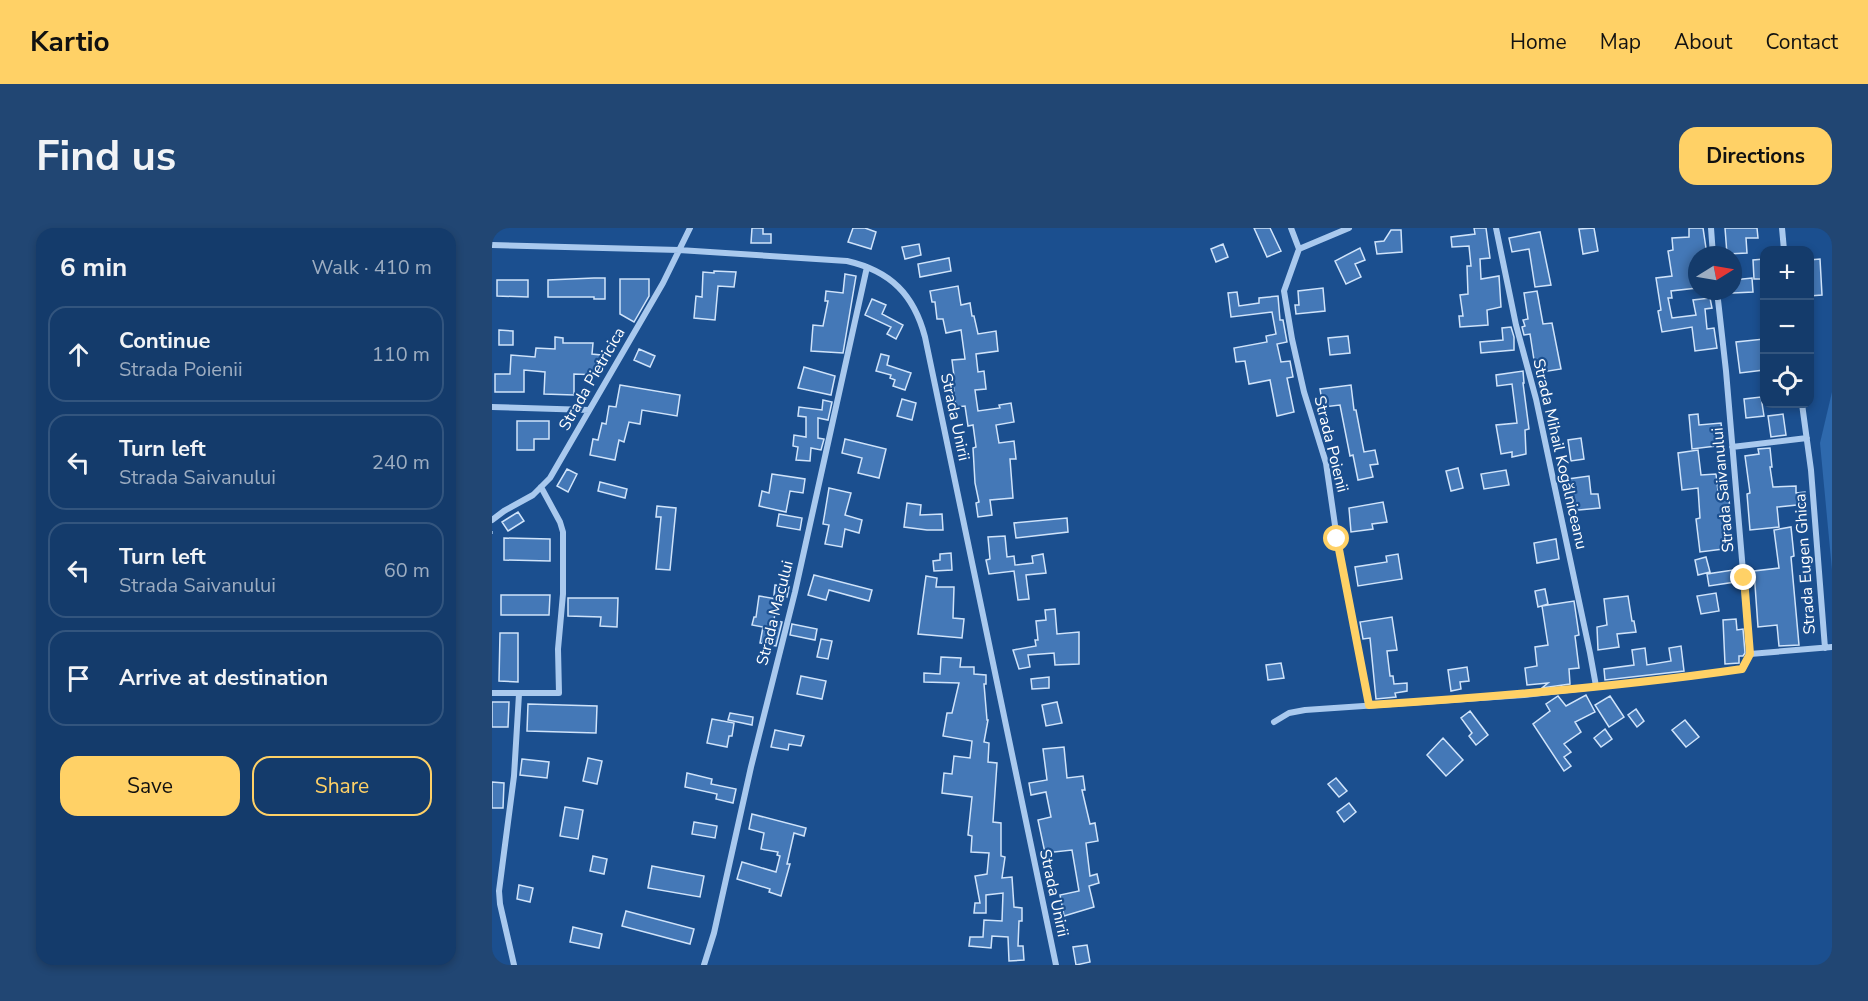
<!DOCTYPE html>
<meta charset="utf-8">
<style>
:root{--surface:#143b6b;--page:#214673;--text:#f1f3f6;--muted:#9dadc1;--line:#33557e;--accent:#ffd166}
body{margin:0;font-family:"Nunito Sans",sans-serif;background:var(--page);color:var(--text)}
.controls{position:absolute;right:18px;top:18px;display:grid;overflow:hidden;border-radius:12px;box-shadow:0 3px 9px #0003}
.controls button{width:54px;height:54px;display:grid;place-items:center;padding:0;border:0;border-bottom:2px solid var(--line);background:var(--surface);color:var(--text);font:30px sans-serif}
.compass{position:absolute;left:1196px;top:18px;width:54px;height:54px;border-radius:50%;background:var(--surface);box-shadow:0 3px 9px #0003;rotate:79deg}
.stop{position:absolute;width:18px;height:18px;margin:-14px;border:4px solid #ffd166;border-radius:50%;background:#fff}
.stop.end{background:#ffd166;border-color:#fff;box-shadow:0 2px 6px #0008}
.list{margin:0;padding:0;list-style:none}
h2{display:flex;justify-content:space-between;align-items:center;height:78px;margin:0;padding:0 24px;font-size:26px}
h2 small{font-size:20px;font-weight:400;color:var(--muted)}
.list li{display:grid;grid-template-columns:39px 1fr auto;gap:18px;align-items:center;box-sizing:border-box;height:96px;margin:0 12px 12px;padding:0 12px;border:2px solid var(--line);border-radius:18px}
.list b{display:block;font-size:22px;white-space:nowrap}
.list p{margin:0;font-size:20px;white-space:nowrap;color:var(--muted)}
.list em{font-size:20px;font-style:normal;color:var(--muted)}
.actions{display:flex;gap:12px;padding:18px 24px}
.actions a{flex:1;padding:14px 0;border:2px solid var(--accent);border-radius:18px;text-align:center;font-size:21px;color:var(--accent)}
.actions .main{background:var(--accent);color:#111}
.icon{flex:none;width:33px;height:33px;fill:none;stroke:currentColor;stroke-width:2;stroke-linecap:round;stroke-linejoin:round}
.map{position:relative;flex:none;width:1340px;height:737px;overflow:hidden;border-radius:18px}
header{display:flex;align-items:center;gap:36px;box-sizing:border-box;height:84px;padding:0 30px;background:var(--accent);color:#111}
header strong{font-size:28px}
nav{display:flex;gap:33px;margin-inline-start:auto;font-size:21px}
.intro{display:flex;align-items:center;justify-content:space-between;box-sizing:border-box;height:144px;padding:0 36px}
h1{margin:0;font-size:42px}
.button{padding:15px 27px;border-radius:18px;background:var(--accent);color:#111;font-size:21px;font-weight:700}
main{display:flex;gap:36px;padding:0 36px}
aside{flex:1;background:var(--surface);border-radius:18px;box-shadow:0 3px 9px #0003}
.map>svg:first-child{display:block}
.green{fill:#2e69ad}
.building{fill:#4478b7;stroke:#cfe3fa;stroke-width:1.5}
.lines{fill:none;stroke-linecap:round;stroke-linejoin:round}
.path{stroke:#a9c9ee;stroke-width:1.5;stroke-dasharray:3 4.5;stroke-linecap:butt}
.street{stroke:#a9c9ee;stroke-width:6}
.route{stroke:#ffd166;stroke-width:8}
.labels{text-anchor:middle;dominant-baseline:central;stroke-width:4.5;stroke-linejoin:round;paint-order:stroke}
.street-label{font-size:16px;fill:#fff;stroke:#1b4f8f}
</style>
<header>
<strong>Kartio</strong>
<nav><a>Home</a><a>Map</a><a>About</a><a>Contact</a></nav>
</header>
<div class="intro"><h1>Find us</h1><a class="button">Directions</a></div>
<main>
<aside>
<h2>6 min<small>Walk · 410 m</small></h2>
<ul class="list">
<li><svg class="icon" aria-label="ahead" viewBox="0 0 24 24"><path d="M12 20V5M6 11l6-6 6 6"/></svg><div><b>Continue</b><p>Strada Poienii</p></div><em>110 m</em></li>
<li><svg class="icon" aria-label="left" viewBox="0 0 24 24"><path d="M17 20v-9H6M10 6l-5 5 5 5"/></svg><div><b>Turn left</b><p>Strada Saivanului</p></div><em>240 m</em></li>
<li><svg class="icon" aria-label="left" viewBox="0 0 24 24"><path d="M17 20v-9H6M10 6l-5 5 5 5"/></svg><div><b>Turn left</b><p>Strada Saivanului</p></div><em>60 m</em></li>
<li><svg class="icon" aria-label="arrive" viewBox="0 0 24 24"><path d="M6 21V4h12l-3 4 3 4H6"/></svg><div><b>Arrive at destination</b></div></li>
</ul>
<div class="actions"><a class="main">Save</a><a>Share</a></div>
</aside>
<div class="map">
<svg width="1340" height="737" viewBox="0 0 1340 737">
<rect width="100%" height="100%" fill="#1b4f8f"/>
<path class="green" d="M1340,164V342L1328,215Z"/>
<path class="building" d="M260,0H271V6H279V15H259Z
M361,0H373L384,4L379,21L356,14Z
M762,0H778L789,23L775,29Z
M982,0H994L998,30L988,31L989,51L1007,48L1009,79L995,82L996,97L968,99L967,88H971L968,67L976,66L975,38H979L977,18L960,19L959,9L983,6Z
M1102,0L1106,23L1091,26L1087,1Z
M1197,0H1211L1215,27H1205V60L1179,63L1180,70H1176L1180,90L1204,87L1201,72L1218,70L1220,80L1213,81L1215,101L1222,100L1225,120L1203,123L1200,99L1170,104L1166,83L1169,82L1164,50L1180,48L1176,23L1181,22L1180,10L1197,9Z
M1233,0H1265L1266,10H1254L1255,25L1235,26Z
M899,2H909L910,24L885,26L883,14L892,13Z
M1048,4L1059,57L1043,59L1037,21L1020,24L1017,10Z
M427,16L429,27L413,31L410,19Z
M731,16L736,29L724,34L719,21Z
M868,20L873,32L863,36L869,49L854,56L843,33Z
M457,30L459,43L428,49L426,36Z
M1272,31V51H1262L1261,32Z
M1328,31L1330,67L1317,68V32Z
M222,43L244,44L242,59L226,58L223,92L202,90L204,68L210,69L211,44L222,45Z
M353,46L364,48L351,125L319,123L321,97L331,98L336,73H333L334,63L351,65Z
M102,50H113V71H102V69H56V52Z
M1260,50L1261,64L1241,65V52Z
M128,51H157V68L142,94L128,86Z
M5,52H36V69L5,68Z
M466,58L469,77L478,75L480,88H482L486,106L504,103L506,123L484,126L486,144L492,143L494,161L483,162L486,183L508,180L507,177L519,175L522,194L504,197L507,215L522,213L524,231H518L521,270L498,272L500,287L486,289L484,275L487,274L483,255L481,220L484,219L481,197L476,198L473,178L464,179L460,148H462L460,132L473,131L469,102L454,105L451,91H445L443,74H440L438,63Z
M831,60L833,83L804,86L803,77H807L806,63Z
M1045,63L1051,96L1060,95L1069,141L1044,145L1038,106L1032,107L1030,99L1033,98L1031,92L1036,91L1032,65Z
M745,64L747,78L767,75V70L786,68L788,92H791L795,114L785,116L789,134L798,133L801,149L795,150L802,184L785,188L778,152L757,156L753,133L744,134L742,120L775,114L774,108L784,106L780,84L739,89L736,65Z
M380,71L394,77L390,86L411,97L404,111L395,106L399,99L373,87Z
M1019,99L1022,109V122L989,125L988,114L1011,112L1010,100Z
M7,102L21,103V117H7Z
M856,108L858,125L838,127L836,110Z
M63,109L71,110V115H101L100,126L109,127L108,147L82,146V167L52,166L53,144L32,142V164H3V146H18L19,127L43,129L44,120L63,121Z
M1272,111V142L1248,145L1244,114Z
M147,121L163,128L158,139L142,132Z
M389,126L397,128L395,137L419,145L413,162L401,158L403,152L398,150L399,147L384,143Z
M312,139L343,148L339,167L306,160Z
M1031,143L1032,155H1031L1037,201L1033,202L1034,226L1020,229V224L1009,226L1004,197L1025,195L1020,156L1005,158L1004,147Z
M128,157L188,167L185,188L150,182L148,196L137,194L132,214L127,212L123,232L98,227L101,211L106,212L110,195L114,196L117,178L124,179Z
M859,157L862,182H864L872,224L883,222L886,236L878,237L881,249L866,252L861,227L858,228L848,177L831,179L828,161Z
M1269,169L1272,188L1254,190L1252,171Z
M410,171L424,175L420,192L405,188Z
M331,172L340,174L336,192L326,190V210L332,211L329,222L319,220L318,233L304,232L306,219L301,218L302,207L314,209V189L306,188L307,179L330,182Z
M1206,186L1207,197L1229,195L1232,217L1200,221L1197,187Z
M1291,186L1294,207L1279,209L1276,188Z
M25,193H57V211H42V222H25Z
M1089,210L1092,231L1079,233L1076,212Z
M353,211L394,221L387,250L366,245L370,230L350,225Z
M1278,220L1280,239H1278L1281,259L1304,258V265L1313,264L1314,276L1285,279L1287,299L1258,302L1255,266L1258,265L1253,228L1267,226L1266,221Z
M1206,222L1209,247L1224,246L1227,271H1237L1239,295L1236,296L1239,320L1208,324L1204,291L1208,290L1206,260L1190,262L1186,225Z
M966,240L971,260L959,263L954,243Z
M75,241L85,246L76,264L65,258Z
M1014,242L1017,257L992,261L989,246Z
M280,246L313,251L311,265L298,263L294,284L267,278L270,263L277,265Z
M1097,248L1099,266H1106L1108,280L1076,283L1075,268H1078L1076,251Z
M108,254L135,261L133,270L106,263Z
M337,260L359,265L353,287L370,292L367,305L353,301L350,319L333,316L337,297L331,296Z
M891,274L895,294L880,296L881,301L859,304L857,280Z
M415,275L429,277L428,287L450,286L451,302H435L412,299Z
M165,278L184,280L178,342L164,341L169,289H164Z
M26,284L32,293L16,303L10,294Z
M287,286L310,290L308,302L285,298Z
M575,290L576,304L524,310L522,295Z
M1299,299L1302,328L1299,329L1307,417L1287,418L1285,397L1266,399L1262,343L1287,340L1282,302Z
M513,308L515,329L522,328L523,337L541,335L540,328L551,326L554,345L534,347L537,371L526,372L522,343L497,346L494,332L498,331L496,309Z
M12,310L58,311V333L12,332Z
M1064,311L1067,331L1045,335L1042,315Z
M459,325L460,342L442,343L441,333L448,332V326Z
M906,326L910,351L866,358L863,339L895,334L894,328Z
M1214,329L1218,344L1206,347L1203,332Z
M1241,342L1243,354L1217,358L1215,346Z
M322,347L380,362L377,373L337,362L334,372L316,367Z
M434,348L445,350L444,359H462L461,390L472,391L470,410L426,406Z
M283,357L297,359L295,369L282,367Z
M1053,361L1056,376L1046,379L1043,363Z
M1224,365L1227,383L1209,386L1205,368Z
M9,367H58L57,387H9Z
M267,368L285,371L282,392L290,394L284,418L268,415L271,399L260,397L262,389H264Z
M1136,368L1140,393H1142L1144,404L1125,406L1127,419L1106,422L1105,399L1115,397L1112,371Z
M76,370H126L125,399L108,398L109,389L76,388Z
M1082,373L1087,407L1083,408L1087,440L1077,441L1078,456L1050,460L1056,455L1035,457L1033,440L1045,438L1043,419L1056,417L1050,378Z
M563,381L565,406L587,404V436L563,437L562,425L536,427L538,439L527,441L521,422L544,418L543,412H546L544,393L554,392L553,382Z
M900,389L905,422L895,423L898,448H901L902,456L915,455V463L903,465L904,469L884,471L878,410L871,411L868,394Z
M1244,391L1245,402L1251,401L1253,425L1251,428H1247V435L1233,436L1231,392Z
M300,396L325,401L323,412L298,407Z
M8,405H26V454L7,453Z
M329,411L340,413L336,431L325,429Z
M1189,418L1192,443L1113,452L1112,441L1142,437L1140,422L1153,420L1155,437L1179,433L1177,420Z
M449,429L469,430L468,439H482V446L494,447V456H492L495,492H496L492,514L497,515L496,534L505,535L501,594L509,595V628L513,629L510,650L520,649L522,679L530,680V693H527L526,718H531L532,732L517,733L516,709L500,708L499,720L477,718L478,709H491L492,692L510,693L511,665L494,667V685H482L483,675H488L483,648L495,646L497,625L479,624L480,608L476,607L480,569L450,565L452,545L460,546L462,528L478,530L480,513L451,508L455,485H460L467,455L432,454V445L448,446Z
M789,435L792,450L776,452L774,437Z
M975,439L977,453L968,454L969,461L959,463L956,442Z
M309,448L334,453L330,471L305,466Z
M557,449V460L540,461L539,451Z
M1094,467L1103,484L1083,494L1089,504L1072,516L1079,524L1072,529L1079,538L1072,543L1041,496L1058,483L1054,476L1066,468L1074,478Z
M1118,468L1132,489L1117,499L1103,477Z
M0,474H17L16,499H0Z
M565,474L570,495L554,498L550,477Z
M36,476L105,478L104,505L35,503Z
M1144,481L1152,493L1145,499L1136,487Z
M978,483L996,507L984,517L977,508L980,505L969,490Z
M238,485L261,489L260,497L236,492Z
M220,491L242,495L240,508H237L235,519L215,515Z
M1193,492L1207,509L1194,519L1180,502Z
M1113,501L1120,511L1109,519L1102,510Z
M283,502L312,508L309,518L297,516L296,522L279,519Z
M951,510L971,532L954,548L935,527Z
M572,519L575,550L591,548L593,562H590L598,596L603,595L606,613L594,615L598,648L605,646L607,655L597,658L602,679L572,688L568,667L587,663L580,622L553,625L546,592L559,589L554,564L539,567L537,555L555,552L551,521Z
M96,530L110,533L105,556L91,553Z
M30,531L57,534L55,550L28,547Z
M195,545L220,551L219,556L244,561L241,575L224,571L225,566L193,559Z
M844,550L855,563L847,569L836,556Z
M0,554L12,555L11,580H0Z
M857,575L864,584L852,594L845,584Z
M73,579L91,582L86,611L68,608Z
M260,586L314,600L312,608L302,605L295,636H298L289,668L277,664L278,661L245,651L250,634L284,644L288,628L285,627L286,624L269,621L272,605L257,601Z
M202,594L225,598L223,610L200,606Z
M101,628L115,631L112,646L98,643Z
M160,638L212,648L208,669L156,660Z
M27,657L41,660L38,674L25,671Z
M134,683L202,701L198,716L130,698Z
M81,699L110,706L107,720L78,714Z
M595,717L598,734L584,737L581,719Z"/>
<g class="lines">
<path class="path" d="M0,306V301"/>
<path class="street" d="M799,0L807,21L792,63L800,111L812,164L834,235L845,311L877,477
M1004,0L1024,97L1044,171L1098,425L1104,458
M1219,0L1221,27
M1290,0L1292,22
M0,17L187,22L355,33C399,43 422,67 433,109L564,737
M807,21L857,0
M1310,176L1319,242L1333,420
M0,179L97,182
M1240,219L1315,210
M0,292L12,283L41,267L58,250L171,55L198,0
M1258,426L1340,419
M0,465H67L66,421L71,366V304L68,294L49,259
M782,494L797,485L813,482L1032,467L1184,450L1250,441L1258,426L1234,143L1225,63
M22,737L8,676L7,663L22,548L27,466
M212,737L222,705L259,539L303,364L375,39"/>
</g>
<g class="lines">
<path class="route" d="M845,311L877,477C1002,469 1126,459 1250,441L1258,426L1252,350"/>
</g>
<g class="labels">
<g class="street-label">
<text transform="translate(100 151) rotate(-60)">Strada Pietricica</text>
<text transform="translate(463 189) rotate(78)">Strada Unirii</text>
<text transform="translate(839 216) rotate(76)">Strada Poienii</text>
<text transform="translate(1068 226) rotate(77)">Strada Mihail Kogălniceanu</text>
<text transform="translate(1231 262) rotate(-95)">Strada Saivanului</text>
<text transform="translate(1313 336) rotate(-94)">Strada Eugen Ghica</text>
<text transform="translate(283 385) rotate(-76)">Strada Macului</text>
<text transform="translate(562 665) rotate(78)">Strada Unirii</text>
</g>
</g>
</svg>
<div class="controls">
<button>+</button>
<button>−</button>
<button><svg class="icon" aria-label="locate" viewBox="0 0 24 24"><circle cx="12" cy="12" r="6"/><path d="M12 2v4M12 18v4M2 12h4M18 12h4"/></svg></button>
</div>
<svg class="compass" viewBox="-18 -18 36 36"><path d="M0-13l5 13h-10z" fill="#e53935"/><path d="M0 13l5-13h-10z" fill="#9dadc1"/></svg>
<div class="stop" style="left:845px;top:311px"></div>
<div class="stop end" style="left:1252px;top:350px"></div>
</div>
</main>
